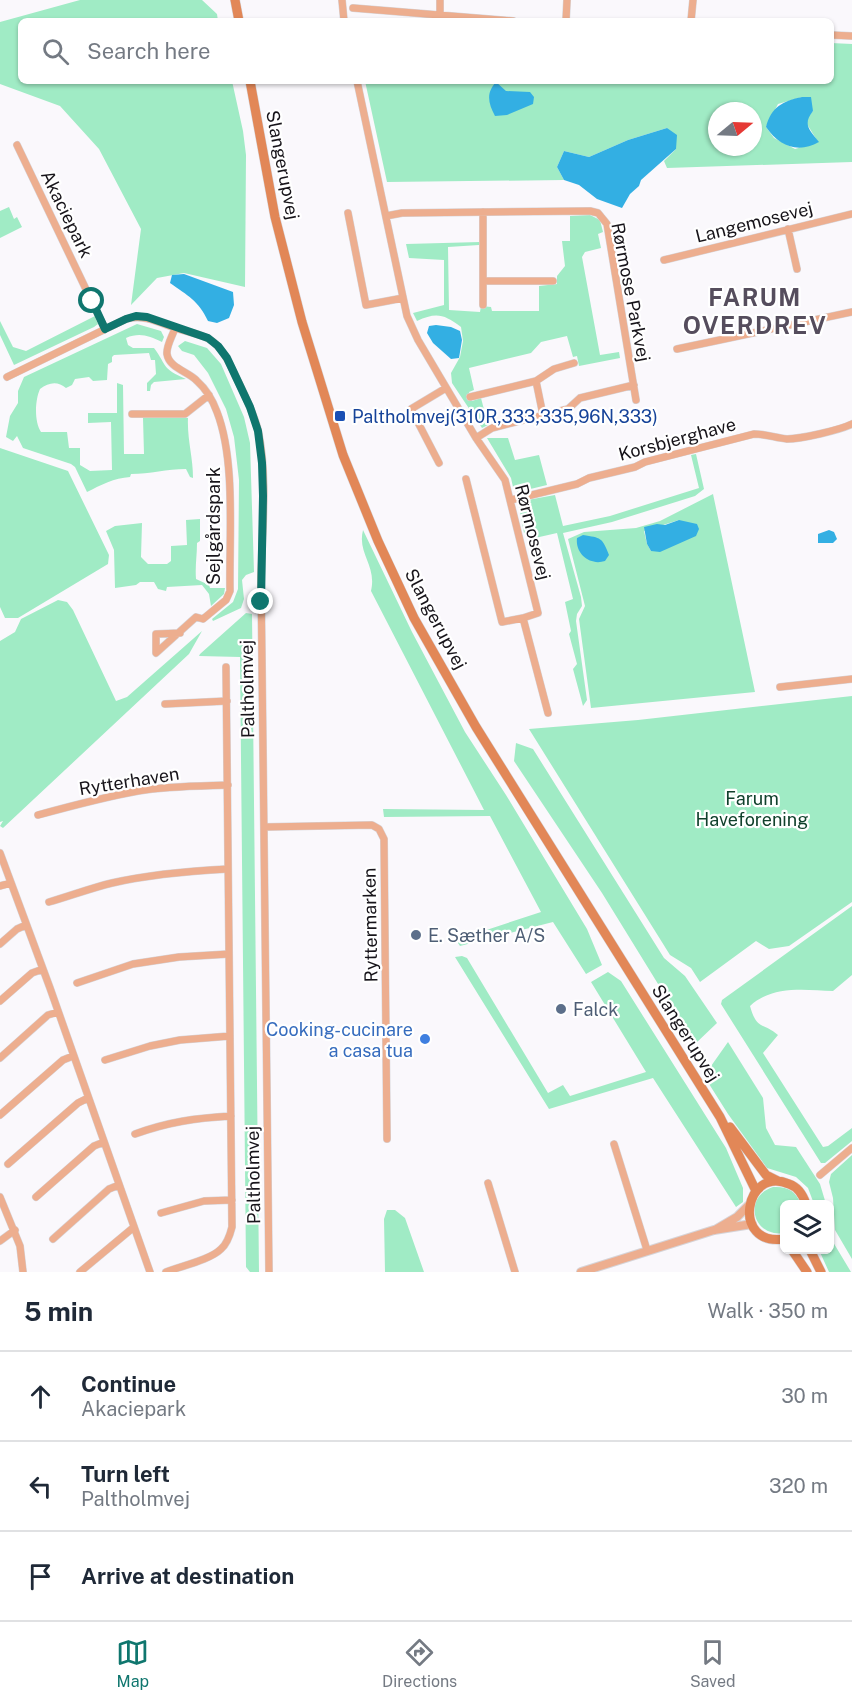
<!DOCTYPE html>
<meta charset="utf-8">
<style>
:root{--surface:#fff;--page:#f2f2f3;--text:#1f2937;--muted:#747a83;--line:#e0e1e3;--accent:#0f766e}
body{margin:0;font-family:"Public Sans",sans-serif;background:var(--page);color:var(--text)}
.controls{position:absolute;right:18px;bottom:18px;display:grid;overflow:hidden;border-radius:9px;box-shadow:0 2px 4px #0004}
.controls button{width:54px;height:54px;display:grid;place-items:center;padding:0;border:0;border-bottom:2px solid var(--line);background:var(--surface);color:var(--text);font:30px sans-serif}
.compass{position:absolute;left:708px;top:102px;width:54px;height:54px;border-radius:50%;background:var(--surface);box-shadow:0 2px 4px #0004;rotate:71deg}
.stop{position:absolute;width:18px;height:18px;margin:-14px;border:4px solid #0f766e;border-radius:50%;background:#fff}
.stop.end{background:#0f766e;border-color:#fff;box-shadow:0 2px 6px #0008}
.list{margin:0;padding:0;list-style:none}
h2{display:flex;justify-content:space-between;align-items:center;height:78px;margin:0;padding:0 24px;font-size:26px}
h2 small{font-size:20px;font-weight:400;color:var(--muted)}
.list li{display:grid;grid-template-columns:39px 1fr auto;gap:18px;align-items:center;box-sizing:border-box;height:90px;padding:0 24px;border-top:2px solid var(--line)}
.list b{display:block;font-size:22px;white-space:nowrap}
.list p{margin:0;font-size:20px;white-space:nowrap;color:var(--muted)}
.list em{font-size:20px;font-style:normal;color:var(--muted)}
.icon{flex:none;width:33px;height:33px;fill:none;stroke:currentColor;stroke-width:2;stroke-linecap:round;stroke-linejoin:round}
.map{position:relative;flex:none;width:852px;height:1272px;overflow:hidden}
.search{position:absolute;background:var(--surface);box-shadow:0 2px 4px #0004;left:18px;right:18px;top:18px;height:66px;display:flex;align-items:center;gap:15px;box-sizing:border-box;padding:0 21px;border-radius:9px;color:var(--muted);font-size:22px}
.sheet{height:348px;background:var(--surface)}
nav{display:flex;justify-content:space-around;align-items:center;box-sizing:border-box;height:84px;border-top:2px solid var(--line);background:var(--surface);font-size:16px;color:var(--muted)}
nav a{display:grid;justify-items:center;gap:3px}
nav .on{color:var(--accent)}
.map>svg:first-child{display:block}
.green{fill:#a0ebc5;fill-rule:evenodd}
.water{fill:#33afe3}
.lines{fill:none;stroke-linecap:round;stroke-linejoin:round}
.minor-casing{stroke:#d6d4d8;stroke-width:8}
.tertiary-casing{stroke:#d6d4d8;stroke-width:10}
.secondary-casing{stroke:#d6d4d8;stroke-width:10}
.minor{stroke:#edae8f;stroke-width:7}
.tertiary{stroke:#edae8f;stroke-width:8}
.secondary{stroke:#e28757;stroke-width:9}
.route{stroke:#0f766e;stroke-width:8}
.transit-dot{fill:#1a4fb4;stroke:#fff;stroke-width:2}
.service-dot{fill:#5c6f8a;stroke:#fff;stroke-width:2}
.shop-dot{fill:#3f7fe0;stroke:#fff;stroke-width:2}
.labels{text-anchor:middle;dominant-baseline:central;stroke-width:4.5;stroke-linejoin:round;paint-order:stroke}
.street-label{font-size:18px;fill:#17141a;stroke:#fff}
.transit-label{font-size:18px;fill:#164399;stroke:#fff;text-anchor:start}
.park-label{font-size:18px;fill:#10412c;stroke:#fff}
.service-label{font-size:18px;fill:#4e5e75;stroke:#fff;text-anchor:start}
.shop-label{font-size:18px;fill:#366cbe;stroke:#fff;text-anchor:end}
.district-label{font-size:24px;font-weight:bold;letter-spacing:1.5px;fill:#554d5d;stroke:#fff}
</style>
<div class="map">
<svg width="852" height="1272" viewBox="0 0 852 1272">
<rect width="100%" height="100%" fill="#faf8fc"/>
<path class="green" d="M80,0H202L217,14L218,21H21V81H232L243,131L246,155L245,287L184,273L157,278L131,305L141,229L99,149L60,106L0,84V22Z
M831,43L852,44V162L667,168L664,161L676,149L667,128L628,140L589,157L564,151L557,167L564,180L387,182L365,81H831ZM802,97L813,111L807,118V124L818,142L795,149L774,138L766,127L778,104ZM717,111H753V147H717Z
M9,207L14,219L17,217L22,227L0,238V211Z
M590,215L600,220L603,232L598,234L601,248L585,252L582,257L600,355L619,352L620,358L579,366L577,356L573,357L567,336L541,342L531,353L469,368L474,390L469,392L472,401L481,398L488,425L482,428L452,383L451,373L460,357L463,341L461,327C444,314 436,312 417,321L413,313L444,305V260L409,258L406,244L480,242L479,245L448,247L449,310L480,312L481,306L491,307L492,311H539V286L557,284V276L565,266L562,241H570V216Z
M95,316L98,324L94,327L14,365L0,335V321L13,347L26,351Z
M137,324L161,331L164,337L162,342C149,336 140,332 126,338L128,345L133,348H154C168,367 161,368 186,379L154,382L151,385L150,391H147V383L156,374L155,360H151L149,353L114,355L112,357V362L108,364L107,380L93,381L89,377L75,379L72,385L66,388C58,381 49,382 40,389C35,400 34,421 41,432H67L69,448H80V465L90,471L112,470L111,422L88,423V413H117V383L123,385L124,454H144L143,418H188C187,439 193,457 193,478L190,477L186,469C167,469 150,474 131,474L130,477C114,478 101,485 87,492L75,467L71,464L23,448L17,436L13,441L6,437L10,416L18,403V391L24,377Z
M185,341L207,348L221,364L244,417L250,443L254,572L246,575L242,580L244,599L241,608L213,621L212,619L233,602L238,589L239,480L234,437L226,409L208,373L194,355L182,351L178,346Z
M487,438H508L515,460L539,455L547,485L518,492L513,487L511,478Z
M0,448L68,471L109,555L108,564L18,618H5L0,607Z
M696,454L704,489L695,496L612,522L563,533L581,597L582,606L577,614L576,621L587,700L583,706L573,669L577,664L569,634L571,631L565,602L573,599L557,533L535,538L532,531L524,533L519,506L522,501L555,495L563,526L610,516L699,488L691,455Z
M713,494L755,692L591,708L579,619L585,606L568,539L584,532L636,528L660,521ZM679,520L651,551L647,544L644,531Z
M200,519V541L197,543C197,556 195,566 196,579L209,585L210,588H225L224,594L211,606L209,594L202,585L167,587L166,591L158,589L154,582H140L136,585L115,588L114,550L106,531L115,526L142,523L141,557L148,564H167L171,561V546L187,545L186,520Z
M363,530L412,632L465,732L506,795L587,929L602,965L586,974L553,922L460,946L456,940L541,912L490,816L384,817L383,809L484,810L371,591C377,565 357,554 363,530Z
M58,600L67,602L73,610L116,701L127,697L202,631L189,654L3,828L0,826L3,821L0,822V641L15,632L21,619Z
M246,613L252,614L259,1272H250L246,1267L240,657L199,656L200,654Z
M852,696V902L789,946L769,949L756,941L700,982L691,968L670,955L529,729L638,720Z
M516,743L533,749L664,958L685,976L717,1023L695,1044L602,893L514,761Z
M852,906V975L833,991C804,990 773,985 750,1006C757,1031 763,1022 778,1035L763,1053L823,1147L828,1146L852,1128V1141L825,1163H821L721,1004L722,1000Z
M462,956L467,958L548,1093L563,1085L570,1096L646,1072L591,982L608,972L621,981L726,1148L743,1188V1202L736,1207L653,1078L549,1109L455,957Z
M728,1042L763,1098L766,1128L775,1145L796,1147L820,1184L826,1204H814L808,1188L796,1177L767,1168L728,1114L704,1076Z
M852,1155V1259L835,1230L833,1198L829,1182L831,1174Z
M773,1187C787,1186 796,1191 801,1204H784V1233C753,1238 742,1197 773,1187Z
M387,1210H395L405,1218L424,1272H385L384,1219Z
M830,1237L851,1272H829L819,1250H830Z"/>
<path class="water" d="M496,82L506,91L530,92L534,97L533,104L507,115L495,116C488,103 486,93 496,82Z
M802,97H811L813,111C802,125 810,130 819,142C798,154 779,146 766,127C771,107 783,101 802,97Z
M667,128L677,135L676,149L641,180L639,186L630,194L622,208L597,199L579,185L564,180L557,167L564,151L589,157L628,140Z
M184,274L233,292L234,305L229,318L217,323L208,321C198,300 188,296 170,283L172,275Z
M436,325L451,327L460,331L462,340L459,358L451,359L433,343L427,333L429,326Z
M679,520L697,524L699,529L696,536L660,552L651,551L647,544L644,527L657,524L665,525Z
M829,530L834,532L837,539L833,543H818V534Z
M583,535C601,538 602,537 609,555L605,561C590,566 575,554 577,538Z"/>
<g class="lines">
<defs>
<path id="minor" d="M342,0L344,21
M353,8L513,21
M440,15V0
M566,21L567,0
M691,21L693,0
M831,35L852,36
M357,81L407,316L418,340L476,438L505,480L538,613L523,618L548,713
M17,145L105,329
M483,212V305
M348,213L366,305L403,298
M386,216L402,213L590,211L598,213L607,224L636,400
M788,229L797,269
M664,260L852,214
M483,281H553
M175,328C173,335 166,346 167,354C169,368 189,372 197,381C206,389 213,401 217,412C236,461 229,537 230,591L226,600L203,619L196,617L156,653V634L180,633
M677,349L852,312
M7,377L126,319C145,314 160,323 178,329C188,332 200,334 209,339C222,347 229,362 235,375C244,393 253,411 258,430C268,476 262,531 261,577L269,1272
M536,381L543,415
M470,397L536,381L554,369L574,363
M132,414H185L209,395
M476,438L492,428L568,409L580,398L634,385
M439,463L411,409L446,388
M466,479L502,622L523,618
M511,500L577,484L589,478L635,467L645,462L754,434C766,434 776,438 787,439C801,439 840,430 852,424
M780,687L852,679
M165,704L227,701
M38,815C71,806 104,797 138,791C168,786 198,786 228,785
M264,827L372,825L379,829L384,839L387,1139
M0,853L50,988L150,1272
M0,886L11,883
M49,902C70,896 91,888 112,883C151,874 189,871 228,869
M0,944L17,929L26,925
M77,983L133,964L179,957L229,954
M0,1001L32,973L43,969
M0,1058L48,1015L58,1012
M105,1060L150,1046L180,1040L230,1036
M0,1115L63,1060L73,1056
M135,1134C168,1122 196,1118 231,1116
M614,1144L647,1250
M8,1164L78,1103L88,1098
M820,1175L852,1148
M488,1183L515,1272
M0,1197L20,1246L23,1272
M36,1197L94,1146L104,1142
M161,1213L204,1201L232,1200
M53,1239L109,1189L119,1185
M0,1241L15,1230
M80,1272L134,1227
M166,1272C181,1266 210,1260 221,1249C227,1244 230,1235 232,1227L226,667"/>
<path id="tertiary" d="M715,1230L737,1217L749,1205
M581,1272L714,1230L752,1224"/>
<path id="secondary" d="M235,0L239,21
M250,81L275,217L302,322L343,455L378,541L414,618L476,727L720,1117L756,1191
M730,1127L766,1175L778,1181
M784,1239C731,1247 744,1165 789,1184C798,1187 803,1195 806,1204
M792,1250L807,1272
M810,1250L821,1272"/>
</defs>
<use href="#minor" class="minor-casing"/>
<use href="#tertiary" class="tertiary-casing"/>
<use href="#secondary" class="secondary-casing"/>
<use href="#minor" class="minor"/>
<use href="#tertiary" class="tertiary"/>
<use href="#secondary" class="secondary"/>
</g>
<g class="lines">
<path class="route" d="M92,301L105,329L126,319L136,316L147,317L208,338L218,346L227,358L250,407L258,431L262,463L263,496L261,602"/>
</g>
<rect class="transit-dot" x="334" y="410" width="12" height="12" rx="3"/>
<g class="service-dot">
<circle cx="416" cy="935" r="6"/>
<circle cx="561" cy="1009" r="6"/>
</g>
<circle class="shop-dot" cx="425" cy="1039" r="6"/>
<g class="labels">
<g class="street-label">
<text transform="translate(283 165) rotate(79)">Slangerupvej</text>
<text transform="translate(67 214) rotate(64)">Akaciepark</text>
<text transform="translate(754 222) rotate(-14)">Langemosevej</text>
<text transform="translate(631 292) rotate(79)">Rørmose Parkvej</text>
<text transform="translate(677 439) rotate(-15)">Korsbjerghave</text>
<text transform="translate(213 526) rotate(-90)">Sejlgårdspark</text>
<text transform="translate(533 532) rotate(76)">Rørmosevej</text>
<text transform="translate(436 619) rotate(62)">Slangerupvej</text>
<text transform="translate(247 689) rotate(-91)">Paltholmvej</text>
<text transform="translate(129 781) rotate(-9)">Rytterhaven</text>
<text transform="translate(370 925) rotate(-91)">Ryttermarken</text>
<text transform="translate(686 1033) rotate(58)">Slangerupvej</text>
<text transform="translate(253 1175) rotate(-91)">Paltholmvej</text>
</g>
<g class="transit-label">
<text x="352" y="416">Paltholmvej(310R,333,335,96N,333)</text>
</g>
<g class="park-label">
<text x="752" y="798">Farum<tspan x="752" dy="21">Haveforening</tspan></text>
</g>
<g class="service-label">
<text x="428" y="935">E. Sæther A/S</text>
<text x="573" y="1009">Falck</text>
</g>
<g class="shop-label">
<text x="413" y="1029">Cooking-cucinare<tspan x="413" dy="21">a casa tua</tspan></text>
</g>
<g class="district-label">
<text x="755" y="297">FARUM<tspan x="755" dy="28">OVERDREV</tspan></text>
</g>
</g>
</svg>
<div class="controls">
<button><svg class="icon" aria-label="layers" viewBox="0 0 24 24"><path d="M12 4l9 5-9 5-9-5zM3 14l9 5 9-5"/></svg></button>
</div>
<svg class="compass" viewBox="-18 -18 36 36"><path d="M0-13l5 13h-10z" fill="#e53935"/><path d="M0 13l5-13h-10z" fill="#747a83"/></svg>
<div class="stop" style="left:92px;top:301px"></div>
<div class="stop end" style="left:261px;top:602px"></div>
<div class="search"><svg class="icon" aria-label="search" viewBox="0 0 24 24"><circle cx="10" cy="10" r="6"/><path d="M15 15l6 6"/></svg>Search here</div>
</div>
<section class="sheet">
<h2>5 min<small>Walk · 350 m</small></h2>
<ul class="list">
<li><svg class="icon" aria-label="ahead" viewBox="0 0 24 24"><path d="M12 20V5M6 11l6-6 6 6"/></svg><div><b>Continue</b><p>Akaciepark</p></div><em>30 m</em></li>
<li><svg class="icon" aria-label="left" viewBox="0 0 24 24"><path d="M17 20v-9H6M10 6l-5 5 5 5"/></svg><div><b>Turn left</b><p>Paltholmvej</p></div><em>320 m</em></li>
<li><svg class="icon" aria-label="arrive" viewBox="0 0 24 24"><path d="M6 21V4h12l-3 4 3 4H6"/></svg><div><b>Arrive at destination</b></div></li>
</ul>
</section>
<nav>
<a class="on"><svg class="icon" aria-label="map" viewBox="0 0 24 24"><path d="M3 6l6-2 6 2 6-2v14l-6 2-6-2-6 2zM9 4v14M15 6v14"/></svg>Map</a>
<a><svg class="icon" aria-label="directions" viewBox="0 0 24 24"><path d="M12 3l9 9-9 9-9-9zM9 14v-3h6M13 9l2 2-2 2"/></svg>Directions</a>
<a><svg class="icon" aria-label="saved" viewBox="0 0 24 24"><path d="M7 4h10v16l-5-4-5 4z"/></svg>Saved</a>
</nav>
